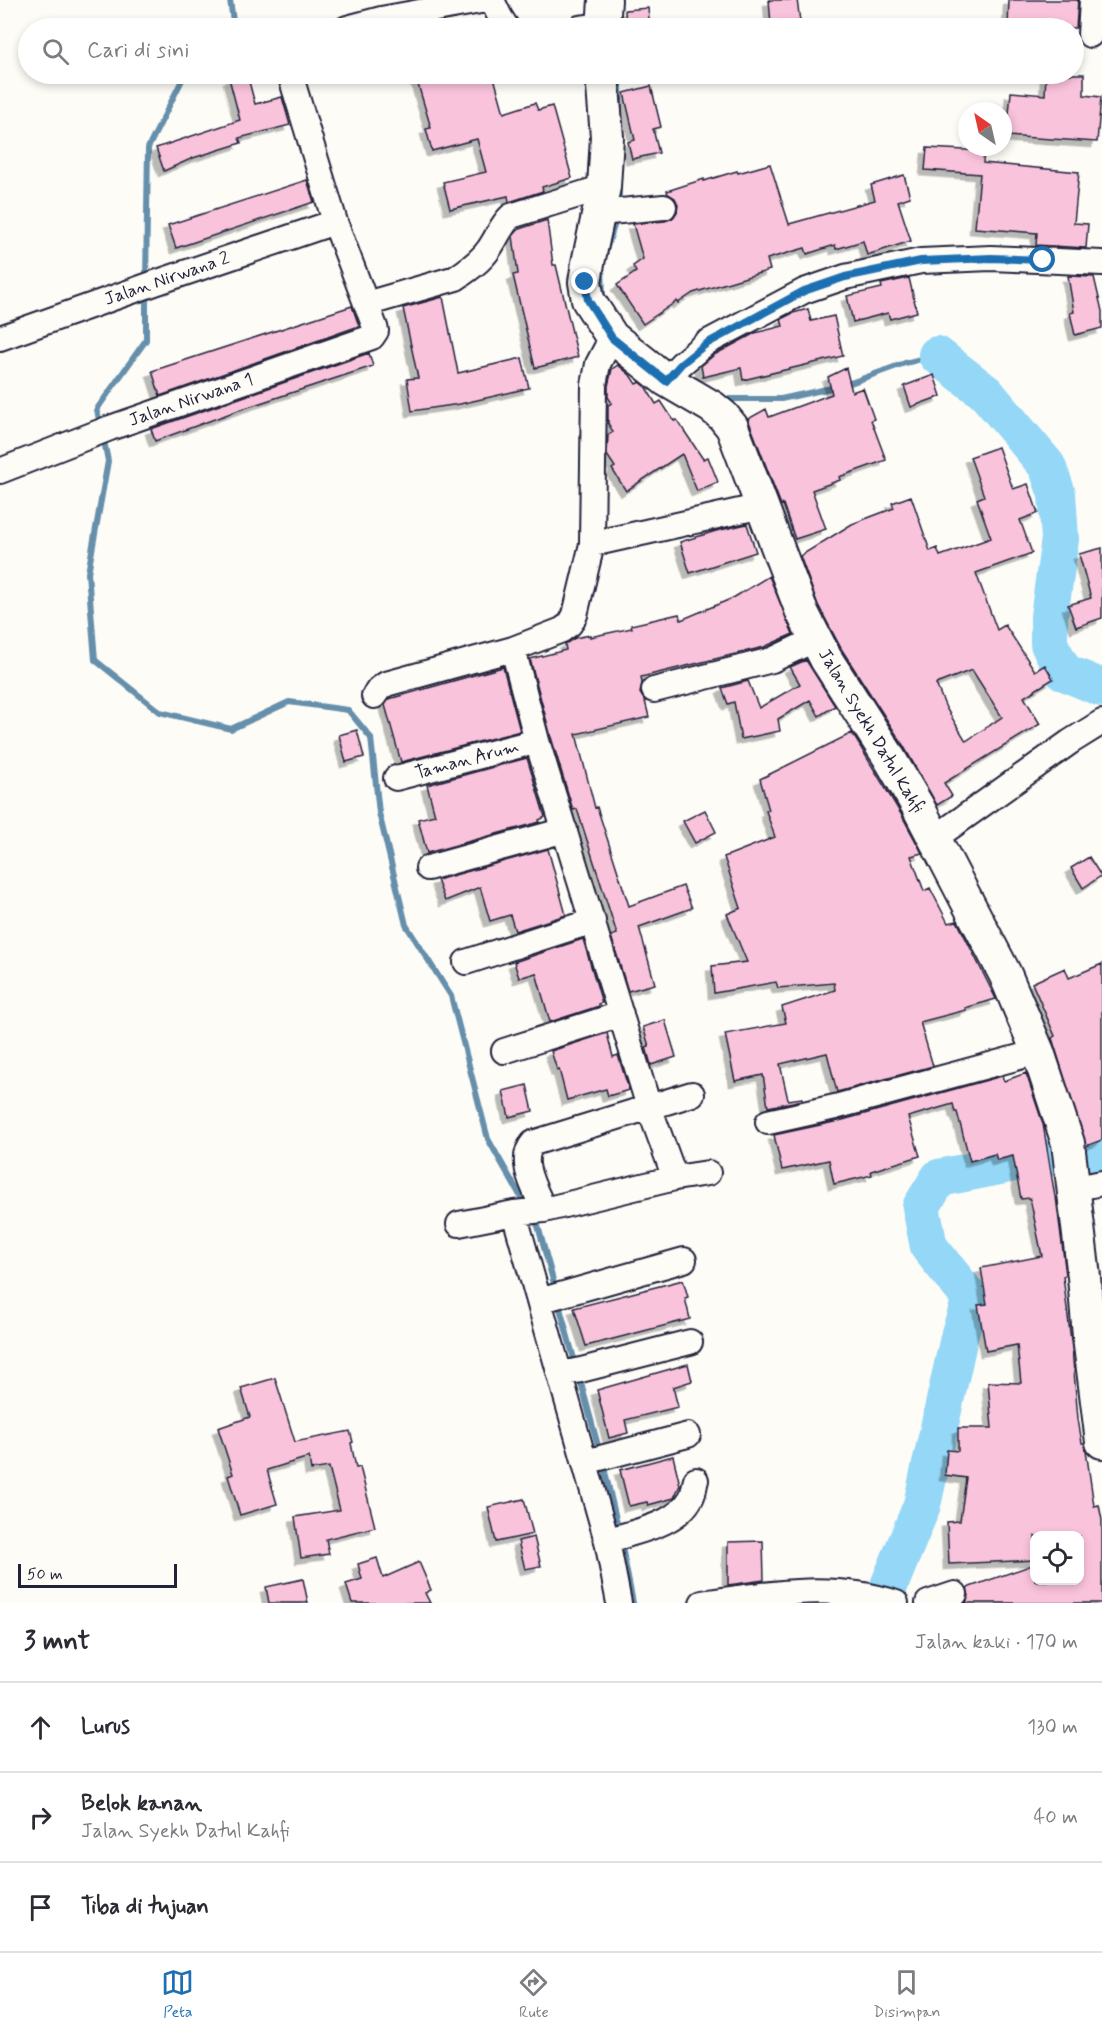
<!DOCTYPE html>
<html lang="id">
<meta charset="utf-8">
<style>
:root{--surface:#fff;--page:#f2f2f3;--text:#2b2b33;--muted:#7c7c81;--line:#e1e1e2;--accent:#1f6fb2}
body{margin:0;font-family:Mynerve,sans-serif;background:var(--page);color:var(--text)}
.controls{position:absolute;right:18px;bottom:18px;display:grid;overflow:hidden;border-radius:12px;box-shadow:0 3px 9px #0003}
.controls button{width:54px;height:54px;display:grid;place-items:center;padding:0;border:0;border-bottom:2px solid var(--line);background:var(--surface);color:var(--text);font:30px sans-serif}
.compass{position:absolute;left:958px;top:102px;width:54px;height:54px;border-radius:50%;background:var(--surface);box-shadow:0 3px 9px #0003;rotate:326deg}
.scale{position:absolute;left:18px;bottom:15px;width:159px;box-sizing:border-box;padding-left:6px;border:3px solid #22223b;border-top:0;font-size:16px;line-height:21px;white-space:nowrap;color:#22223b;-webkit-text-stroke:4px #fdfcf7;paint-order:stroke}
.stop{position:absolute;width:18px;height:18px;margin:-14px;border:4px solid #1f6fb2;border-radius:50%;background:#fff}
.stop.end{background:#1f6fb2;border-color:#fff;box-shadow:0 2px 6px #0008}
.list{margin:0;padding:0;list-style:none}
h2{display:flex;justify-content:space-between;align-items:center;height:78px;margin:0;padding:0 24px;font-size:26px}
h2 small{font-size:20px;font-weight:400;color:var(--muted)}
.list li{display:grid;grid-template-columns:39px 1fr auto;gap:18px;align-items:center;box-sizing:border-box;height:90px;padding:0 24px;border-top:2px solid var(--line)}
.list b{display:block;font-size:22px;white-space:nowrap}
.list p{margin:0;font-size:20px;white-space:nowrap;color:var(--muted)}
.list em{font-size:20px;font-style:normal;color:var(--muted)}
.icon{flex:none;width:33px;height:33px;fill:none;stroke:currentColor;stroke-width:2;stroke-linecap:round;stroke-linejoin:round}
.map{position:relative;flex:none;width:1102px;height:1603px;overflow:hidden}
.search{position:absolute;background:var(--surface);box-shadow:0 3px 9px #0003;left:18px;right:18px;top:18px;height:66px;display:flex;align-items:center;gap:15px;box-sizing:border-box;padding:0 21px;border-radius:33px;color:var(--muted);font-size:22px}
.sheet{height:348px;background:var(--surface)}
nav{display:flex;justify-content:space-around;align-items:center;box-sizing:border-box;height:84px;border-top:2px solid var(--line);background:var(--surface);font-size:16px;color:var(--muted)}
nav a{display:grid;justify-items:center;gap:3px}
nav .on{color:var(--accent)}
.map>svg:first-child{display:block}
.lines{fill:none;stroke-linecap:round;stroke-linejoin:round}
.stream{stroke:#668fab;stroke-width:6}
.river{stroke:#94d7f6;stroke-width:38}
.building{fill:#fac3dc;stroke:#22223b;stroke-width:1.5;fill-rule:evenodd;filter:url(#shadow)}
.minor-casing{stroke:#22223b;stroke-width:28}
.tertiary-casing{stroke:#22223b;stroke-width:36}
.minor{stroke:#fdfcf7;stroke-width:24}
.tertiary{stroke:#fdfcf7;stroke-width:32}
.route{stroke:#1f6fb2;stroke-width:8}
.labels{text-anchor:middle;dominant-baseline:central;stroke-width:4.5;stroke-linejoin:round;paint-order:stroke}
.street-label{font-size:18px;fill:#22223b;stroke:#fdfcf7}
</style>
<div class="map">
<svg width="1102" height="1603" viewBox="0 0 1102 1603">
<defs>
<filter id="shadow"><feDropShadow dx="-5.5" dy="5.5" stdDeviation="0" flood-color="#0004"/></filter>
</defs>
<rect width="100%" height="100%" fill="#fdfcf7"/>
<filter id="ink" filterUnits="userSpaceOnUse"><feTurbulence type="fractalNoise" baseFrequency=".0167" numOctaves="2"/><feDisplacementMap in="SourceGraphic" scale="12" xChannelSelector="R" yChannelSelector="G"/><feConvolveMatrix kernelMatrix="1 2 1 2 8 2 1 2 1" color-interpolation-filters="sRGB"/></filter>
<g filter="url(#ink)">
<g class="lines">
<path class="stream" d="M230,0L234,28
M620,74V117
M619,207V178
M605,253L617,217
M602,265L603,300
M146,280L148,148L185,74
M722,399H781L845,385L905,363L937,355
M100,426L97,409L146,340V293
M103,436L108,461L88,573L95,660L160,712L231,729L289,702L348,710L371,738L379,813L406,925L451,996L488,1139L526,1206
M533,1218L538,1226L556,1291
M558,1301L576,1366
M579,1376L600,1453
M603,1463L619,1532
M621,1542L633,1603"/>
<path class="river" d="M937,355L986,393L1047,466L1057,494L1060,539L1049,617V644L1064,672L1102,688
M882,1603L922,1505L960,1333L971,1299L929,1247L921,1207L939,1178L1025,1161L1093,1152L1102,1149"/>
</g>
<path class="building" d="M769,0H797L800,21L771,25Z
M1009,0H1078L1076,28H1008Z
M648,8L650,28H626L625,10Z
M247,74L255,104L282,97L290,125L239,138L241,143L193,158L164,171L156,148L240,120L229,78Z
M415,74H493L504,113L535,103L538,110L552,106L572,178L542,187L543,191L509,202L508,196L450,209L443,182L486,172L477,139L432,151L426,129L431,128Z
M1046,74H1084V95L1101,97L1097,142L1007,136L1011,92L1045,95Z
M651,86L661,127L653,129L659,153L632,159L628,142L635,140L624,93Z
M927,148L984,151L983,163L1079,172L1074,223L1088,224L1086,248L1036,245L1037,233L975,228L980,174L925,170Z
M770,164L789,224L875,200L871,185L904,175L910,197L898,201L911,241L867,255L863,241L836,249L835,245L807,254L805,248L767,259L770,270L693,293L678,303L677,301L643,324L617,285L636,272L633,266L643,259L633,224L665,221L673,218L677,212L678,205L675,198L668,194L667,191L704,179V181L737,171L738,173Z
M307,180L314,202L176,248L168,225Z
M547,220L553,265H556L578,357L535,368L513,275L518,274L513,236L519,229Z
M1068,276L1094,277L1102,311V328L1075,335L1070,313L1074,312Z
M909,278L917,312L890,319L888,313L853,322L847,296L882,288L881,284Z
M443,297L458,373L522,358L529,388L460,404L412,411L407,379L418,378L403,308Z
M352,306L359,326L160,396L152,371Z
M808,309L811,321L834,316L843,356L743,380L741,368L703,377L701,366L714,355L755,333L783,326L781,319L793,313Z
M369,353L373,366L239,410L155,441L151,429Z
M618,365L630,375L636,384L640,382L645,386L656,404L661,401L674,421L677,420L703,459L708,457L718,482L697,491L682,454L626,491L612,469L615,467L607,455L608,435L613,432L608,423V405L612,403L608,397V386L612,369Z
M846,368L852,392L863,388L874,419L871,420L886,460L839,477L840,480L812,490L826,529L795,539L783,504L781,505L748,419L766,409L769,417L832,394L828,377Z
M934,375L941,396L911,407L904,386Z
M998,447L1013,489L1028,484L1038,513L1020,520L1032,553L976,573L997,630L1005,625L1035,671L1045,665L1053,679L1024,697L1040,724L944,783L952,796L937,805L903,745L842,650L818,605L800,556L852,524L894,508L892,503L911,496L930,551L937,548L940,556L991,538L977,499L984,496L970,457ZM972,670L1002,717L966,741L946,708L936,684Z
M747,524L756,552L690,573L680,542L716,531Z
M1102,548V618L1076,627L1068,605L1091,598L1079,554Z
M769,576L793,634L764,647L641,677L642,683L640,693L645,701L649,717L576,734L595,808L597,807L629,906L683,886L692,908L639,927L655,984L628,991L611,936L617,934L577,809L573,810L551,737L530,659L566,650L565,644L575,638L590,635V637L632,628L631,625L679,614L681,620L733,598Z
M806,660L835,706L819,716L810,700L778,719L780,731L741,739L734,702L728,704L722,688L748,681L759,708L800,684L790,667Z
M503,667L520,731L401,762L385,705L389,699Z
M357,730L364,757L346,762L339,735Z
M852,733L901,814L922,853L911,856L924,891L930,888L948,923L957,921L996,999L965,1008L966,1010L920,1022L933,1066L837,1092L827,1053L780,1064L788,1100L802,1098L803,1100L768,1107L763,1075L735,1081L725,1034L786,1023L782,1007L835,990L834,983L778,988L776,982L714,993L712,966L747,962L727,914L741,908L724,857L775,837L766,811L769,810L760,779Z
M527,758L545,817L539,820L540,822L427,853L418,819L435,815L427,785Z
M705,810L716,832L695,843L683,821Z
M548,849L566,915L515,931L510,915L490,921L480,887L445,901L437,880Z
M1089,857L1101,876L1083,888L1071,868Z
M583,939L602,1003L598,1004L599,1006L550,1022L536,973L519,978L514,962Z
M1102,964V1140L1086,1146L1052,1038L1055,1036L1032,983L1065,968L1069,978Z
M665,1020L676,1057L651,1065L646,1047L649,1046L643,1027Z
M607,1033L613,1057L618,1055L629,1090L608,1096L606,1089L567,1100L559,1069L557,1070L551,1051Z
M1026,1073L1043,1124L1055,1197H1056L1066,1275L1063,1276L1072,1349L1078,1419L1082,1443H1084L1086,1450L1094,1506L1099,1505L1102,1520V1603H966L969,1596L967,1588L1035,1564V1581H1080V1536H1035V1560L949,1564L947,1522L960,1521L966,1478L945,1475L947,1450L958,1451V1428H992L988,1382L1021,1383L1017,1345L986,1351L978,1305L987,1304L981,1268L1042,1256L1030,1198L1021,1199L1013,1156L997,1160L995,1154L970,1161L957,1112H955L953,1104L908,1117L920,1156L871,1171L872,1175L834,1184L829,1160L782,1170L774,1135L839,1121L1002,1076L1004,1081Z
M527,1085L533,1111L509,1117L503,1091Z
M683,1280L688,1297L685,1298L690,1319L586,1346L574,1308Z
M688,1364L692,1381L673,1387L678,1407L625,1420L628,1433L609,1438L597,1390Z
M275,1378L295,1442L350,1431L353,1442L351,1443L356,1468L360,1467L375,1527L326,1539L329,1554L301,1558L295,1517L340,1510L329,1467L311,1470L309,1457L267,1470L277,1504L240,1515L228,1476L233,1474L218,1428L250,1417L241,1388Z
M673,1456L680,1485L674,1498L648,1505L647,1502L629,1506L620,1470Z
M524,1499L533,1534L496,1542L488,1507Z
M534,1537L541,1566L525,1569L518,1541Z
M763,1541L764,1580L728,1585V1542Z
M377,1558L383,1578L419,1562L431,1590L425,1593L430,1603H352L346,1584L362,1579L358,1564Z
M303,1579L308,1603H269L266,1587Z"/>
<g class="lines">
<defs>
<path id="minor" d="M492,0L500,17L507,28
M347,28L381,19L486,0
M580,28L603,25
M1090,35L1092,0
M599,213L664,207
M366,304L456,278C468,270 481,261 489,249C497,238 501,225 511,216L604,187
M0,338L155,283L335,222
M666,380L681,364L706,343L804,291L845,277L921,261L991,258L1102,263
M0,471L110,428L372,337L376,331L375,327L335,222L290,74
M592,544L594,385L598,364L612,337
M513,649L537,741L649,1107L675,1178
M654,690L772,660L816,639
M374,696L379,689L386,684L513,649L562,630L570,624L575,615L592,544L762,506
M396,778L537,741
M935,838L1070,742L1102,722
M428,868L565,830
M466,962L593,921
M504,1051L621,1014
M768,1122L835,1107L1038,1052
M1072,1189L1102,1183
M544,1210C536,1191 517,1161 533,1143L692,1094
M514,1213L607,1541L619,1603
M459,1224L514,1213L544,1210L675,1178L708,1173
M539,1301L684,1260
M560,1374L581,1370L690,1342
M585,1462L688,1435
M607,1541C634,1531 676,1526 691,1498C694,1493 694,1486 696,1480
M702,1603C767,1594 832,1582 896,1603
M928,1603L955,1594"/>
<path id="tertiary" d="M603,28L605,0
M602,74L607,137L604,187L588,263L585,282L588,300L612,337L666,380L712,407L723,416L732,427L802,612L826,659L887,754L917,805L1005,974L1038,1052L1068,1143L1084,1277L1089,1337L1102,1442"/>
</defs>
<use href="#minor" class="minor-casing"/>
<use href="#tertiary" class="tertiary-casing"/>
<use href="#minor" class="minor"/>
<use href="#tertiary" class="tertiary"/>
</g>
</g>
<g class="lines" filter="url(#ink)">
<path class="route" d="M585,282L588,300L612,338L666,381L681,364L706,344L804,291L845,277L921,261L991,258L1043,260"/>
</g>
<g class="labels">
<g class="street-label">
<text transform="translate(167 279) rotate(-19)">Jalan Nirwana 2</text>
<text transform="translate(191 400) rotate(-19)">Jalan Nirwana 1</text>
<text transform="translate(871 731) rotate(59)">Jalan Syekh Datul Kahfi</text>
<text transform="translate(467 760) rotate(-15)">Taman Arum</text>
</g>
</g>
</svg>
<div class="controls">
<button><svg class="icon" aria-label="locate" viewBox="0 0 24 24"><circle cx="12" cy="12" r="6"/><path d="M12 2v4M12 18v4M2 12h4M18 12h4"/></svg></button>
</div>
<svg class="compass" viewBox="-18 -18 36 36"><path d="M0-13l5 13h-10z" fill="#e53935"/><path d="M0 13l5-13h-10z" fill="#7c7c81"/></svg>
<div class="scale">50 m</div>
<div class="stop" style="left:1043px;top:260px"></div>
<div class="stop end" style="left:585px;top:282px"></div>
<div class="search"><svg class="icon" aria-label="search" viewBox="0 0 24 24"><circle cx="10" cy="10" r="6"/><path d="M15 15l6 6"/></svg>Cari di sini</div>
</div>
<section class="sheet">
<h2>3 mnt<small>Jalan kaki · 170 m</small></h2>
<ul class="list">
<li><svg class="icon" aria-label="ahead" viewBox="0 0 24 24"><path d="M12 20V5M6 11l6-6 6 6"/></svg><div><b>Lurus</b></div><em>130 m</em></li>
<li><svg class="icon" aria-label="right" viewBox="0 0 24 24"><path d="M7 20v-9h11M14 6l5 5-5 5"/></svg><div><b>Belok kanan</b><p>Jalan Syekh Datul Kahfi</p></div><em>40 m</em></li>
<li><svg class="icon" aria-label="arrive" viewBox="0 0 24 24"><path d="M6 21V4h12l-3 4 3 4H6"/></svg><div><b>Tiba di tujuan</b></div></li>
</ul>
</section>
<nav>
<a class="on"><svg class="icon" aria-label="map" viewBox="0 0 24 24"><path d="M3 6l6-2 6 2 6-2v14l-6 2-6-2-6 2zM9 4v14M15 6v14"/></svg>Peta</a>
<a><svg class="icon" aria-label="directions" viewBox="0 0 24 24"><path d="M12 3l9 9-9 9-9-9zM9 14v-3h6M13 9l2 2-2 2"/></svg>Rute</a>
<a><svg class="icon" aria-label="saved" viewBox="0 0 24 24"><path d="M7 4h10v16l-5-4-5 4z"/></svg>Disimpan</a>
</nav>
